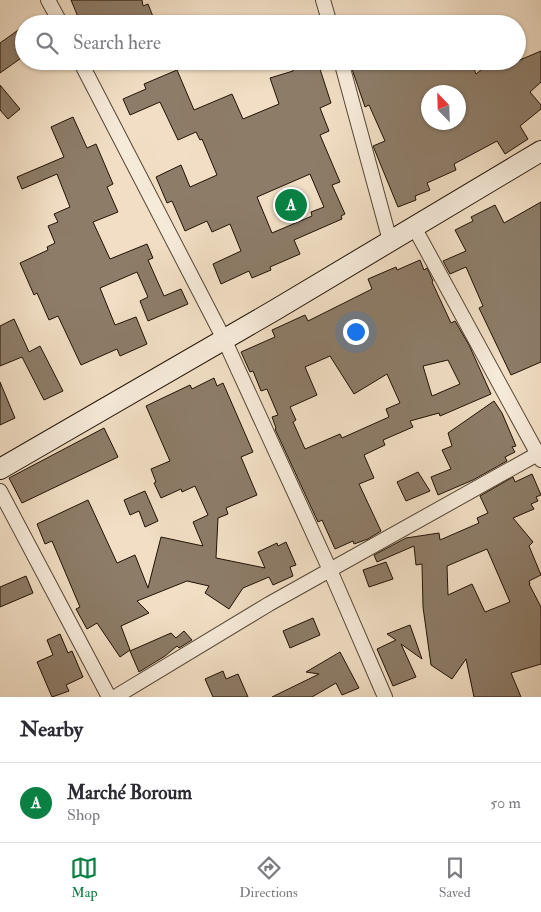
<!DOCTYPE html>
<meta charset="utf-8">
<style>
:root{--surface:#fff;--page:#f7f7f7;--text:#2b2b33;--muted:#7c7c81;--line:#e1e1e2;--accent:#0b8043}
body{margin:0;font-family:"IM FELL Double Pica",serif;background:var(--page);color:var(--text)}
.compass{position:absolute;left:421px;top:85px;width:45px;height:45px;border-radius:50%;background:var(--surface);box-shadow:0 1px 4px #0004;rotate:337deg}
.you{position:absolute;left:355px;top:331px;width:18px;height:18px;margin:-12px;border:4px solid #fff;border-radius:50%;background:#1a73e8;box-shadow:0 0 0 8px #1a73e833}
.badge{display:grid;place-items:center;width:32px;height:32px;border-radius:50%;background:var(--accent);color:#fff;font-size:16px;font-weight:700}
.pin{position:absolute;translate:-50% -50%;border:2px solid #fff;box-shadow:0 1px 5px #0006}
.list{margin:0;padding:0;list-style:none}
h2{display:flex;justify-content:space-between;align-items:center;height:65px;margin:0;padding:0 20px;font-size:21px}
h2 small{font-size:16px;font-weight:400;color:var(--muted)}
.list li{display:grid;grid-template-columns:32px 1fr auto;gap:15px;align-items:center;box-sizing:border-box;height:80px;padding:0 20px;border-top:1px solid var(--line)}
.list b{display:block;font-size:19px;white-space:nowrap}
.list p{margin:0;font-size:16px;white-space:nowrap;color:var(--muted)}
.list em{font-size:16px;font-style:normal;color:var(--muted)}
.icon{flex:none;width:28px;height:28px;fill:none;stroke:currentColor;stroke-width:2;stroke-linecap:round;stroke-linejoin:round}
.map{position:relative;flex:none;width:541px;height:697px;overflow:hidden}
.search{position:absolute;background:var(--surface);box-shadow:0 1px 4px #0004;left:15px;right:15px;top:15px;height:55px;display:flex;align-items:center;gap:12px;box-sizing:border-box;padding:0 18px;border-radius:28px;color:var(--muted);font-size:19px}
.sheet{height:145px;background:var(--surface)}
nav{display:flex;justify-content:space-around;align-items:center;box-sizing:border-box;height:70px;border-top:1px solid var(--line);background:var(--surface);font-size:14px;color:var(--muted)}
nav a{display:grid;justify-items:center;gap:2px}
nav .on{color:var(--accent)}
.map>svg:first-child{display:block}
.building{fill:#8d7c68;stroke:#211205;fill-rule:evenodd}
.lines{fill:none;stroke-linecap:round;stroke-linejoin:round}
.street-casing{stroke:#554535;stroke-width:16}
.secondary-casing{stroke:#211205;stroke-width:22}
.street{stroke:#f6ead9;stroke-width:14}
.secondary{stroke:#f6ead9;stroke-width:20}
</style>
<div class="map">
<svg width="541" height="697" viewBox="0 0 541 697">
<rect width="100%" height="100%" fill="#f1dec4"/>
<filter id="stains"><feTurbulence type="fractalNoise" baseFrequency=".004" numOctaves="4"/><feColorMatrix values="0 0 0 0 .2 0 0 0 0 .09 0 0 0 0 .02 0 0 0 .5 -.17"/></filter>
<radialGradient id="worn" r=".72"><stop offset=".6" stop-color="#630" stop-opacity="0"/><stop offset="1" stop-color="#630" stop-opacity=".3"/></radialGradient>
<path class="building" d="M71,0H142L143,6L148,4L154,19L143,24H81Z
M24,26V56L0,73V43Z
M541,51V82L530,92L541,105V109L520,126L528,139L505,154L497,141L454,164L456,170L427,183L430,190L415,196L416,200L398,207L373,146L385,141L369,105L365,107L352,69L371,61H471L476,74L492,61H506L508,65ZM428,92H458V122H448L438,128L435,122H428Z
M291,61H306L307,66L318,63L331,103L320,108L329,131L320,135L340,182L332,185L345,214L341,216L342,219L294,240L300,254L270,267L271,270L252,278L249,271L221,284L213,264L241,251L230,224L212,232L207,221L185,231L172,201L167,203L156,177L181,165L190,187L217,175L202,139L200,140L196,132L178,140L160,102L130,115L123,99L146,89L144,84L177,70L194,110L232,94L243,119L279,104L270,78L293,71ZM310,174L324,207L311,212L312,216L272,233L257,197Z
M0,85L20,109L8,119L0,110Z
M73,117L87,148L96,144L113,184L107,187L118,212L93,222L110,259L147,244L153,258L148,260L164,296L181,289L188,304L148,321L140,301L148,297L137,272L100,288L115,325L136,317L147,344L120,356L117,349L81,365L58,316L49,320L37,293L34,295L20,263L48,250L47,247L55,243L48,226L58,222L54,214L70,207L57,174L22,189L17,177L64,157L51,127Z
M541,202V362L511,375L479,308L483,306L466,267L450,274L443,261L466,251L455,230L473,221L471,217L495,205L504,223Z
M420,260L424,270L427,268L433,281L432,282L451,323L455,321L469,345L491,394L440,416L439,413L410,421L413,427L383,440L385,445L364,455L374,478L359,484L381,531L368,539L354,544L353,541L335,549L322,520L318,522L275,429L276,428L272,417L278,415L267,389L261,391L253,371L250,372L241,352L275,337L272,330L305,315L308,321L372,289L368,279L396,267L397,270ZM330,356L354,394L387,374L400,403L386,409L389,417L342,438L340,434L305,449L293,422L296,420L290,407L317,395L305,367ZM448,360L460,384L432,396L423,366Z
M14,319L29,352L40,346L63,391L44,400L22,357L0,366V326Z
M214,378L217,386L223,383L253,452L241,457L257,495L226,508L228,514L218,518L216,558L265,568L258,552L277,543L278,546L286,542L296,565L290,567L293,576L273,585L269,577L243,588L229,609L205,593L209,586L187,581L137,601L149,613L121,626L130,650L120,657L97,623L87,629L76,609L80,607L52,541L45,544L37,524L88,500L117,563L135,555L148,588L161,537L203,546L193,522L208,515L195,486L182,492L181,489L161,498L154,483L156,482L151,469L170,461L146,406L190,385L192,389Z
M0,382L15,418L0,425Z
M494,401L502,413L516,446L512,447L515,452L505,457L507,461L473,480L438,495L431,477L451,469L442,450L452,446L448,433Z
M104,428L118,457L22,503L9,478Z
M418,472L430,491L406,501L397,482Z
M532,474L541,495L536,497L538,501L531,504L534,509L513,518L533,542L529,546L541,575L529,581L530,584H529L541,607V664L511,673L521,697H474L466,659L452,679L431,665L423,607L422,564L416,565L414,546L377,562L374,555L406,538L439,533L440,540L479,523L477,518L488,513L480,496L513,477L515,482ZM487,549L510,602L485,612L472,584L448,595L447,566Z
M145,491L158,521L145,527L139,511L130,515L124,500Z
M386,562L393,579L369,587L363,570Z
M26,576L33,593L0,607V587Z
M313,618L320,635L290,648L283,631Z
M410,625L422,659L401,644L416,677L393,686L377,649L396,640L387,634Z
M184,631L192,640L179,648L177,646L165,656L139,672L130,651L171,633L176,638Z
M60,634L68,653L72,651L83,677L66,685L69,691L52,697L37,662L53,655L47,640Z
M340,652L359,688L342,695L336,683L312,697H272L319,674L306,672Z
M223,671L226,679L238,674L248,697H213L205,679Z"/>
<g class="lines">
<defs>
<path id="street" d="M48,0L61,24
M323,0L330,24
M80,61L224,339L330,570L385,697
M341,61L390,241
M414,227L541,460
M0,491L109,697
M115,697L269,604L541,452"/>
<path id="secondary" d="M0,469L275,310L541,151"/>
</defs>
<use href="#street" class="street-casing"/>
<use href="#secondary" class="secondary-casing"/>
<use href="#street" class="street"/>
<use href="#secondary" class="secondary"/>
</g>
<rect width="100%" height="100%" filter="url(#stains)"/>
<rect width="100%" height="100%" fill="url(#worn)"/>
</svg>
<svg class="compass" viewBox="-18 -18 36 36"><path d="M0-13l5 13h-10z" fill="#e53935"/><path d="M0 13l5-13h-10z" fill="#7c7c81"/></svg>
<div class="you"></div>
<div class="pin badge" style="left:291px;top:205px">A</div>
<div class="search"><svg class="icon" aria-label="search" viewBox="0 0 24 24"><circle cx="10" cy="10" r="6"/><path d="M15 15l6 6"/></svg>Search here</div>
</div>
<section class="sheet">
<h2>Nearby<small></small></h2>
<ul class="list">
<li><span class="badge">A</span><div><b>Marché Boroum</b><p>Shop</p></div><em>50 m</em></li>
</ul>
</section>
<nav>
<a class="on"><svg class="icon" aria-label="map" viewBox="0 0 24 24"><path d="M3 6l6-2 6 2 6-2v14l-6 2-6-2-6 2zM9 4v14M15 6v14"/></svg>Map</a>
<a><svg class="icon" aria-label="directions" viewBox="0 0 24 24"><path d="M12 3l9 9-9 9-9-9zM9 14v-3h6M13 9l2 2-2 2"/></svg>Directions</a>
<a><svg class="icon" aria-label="saved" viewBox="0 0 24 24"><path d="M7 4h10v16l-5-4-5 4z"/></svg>Saved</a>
</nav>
